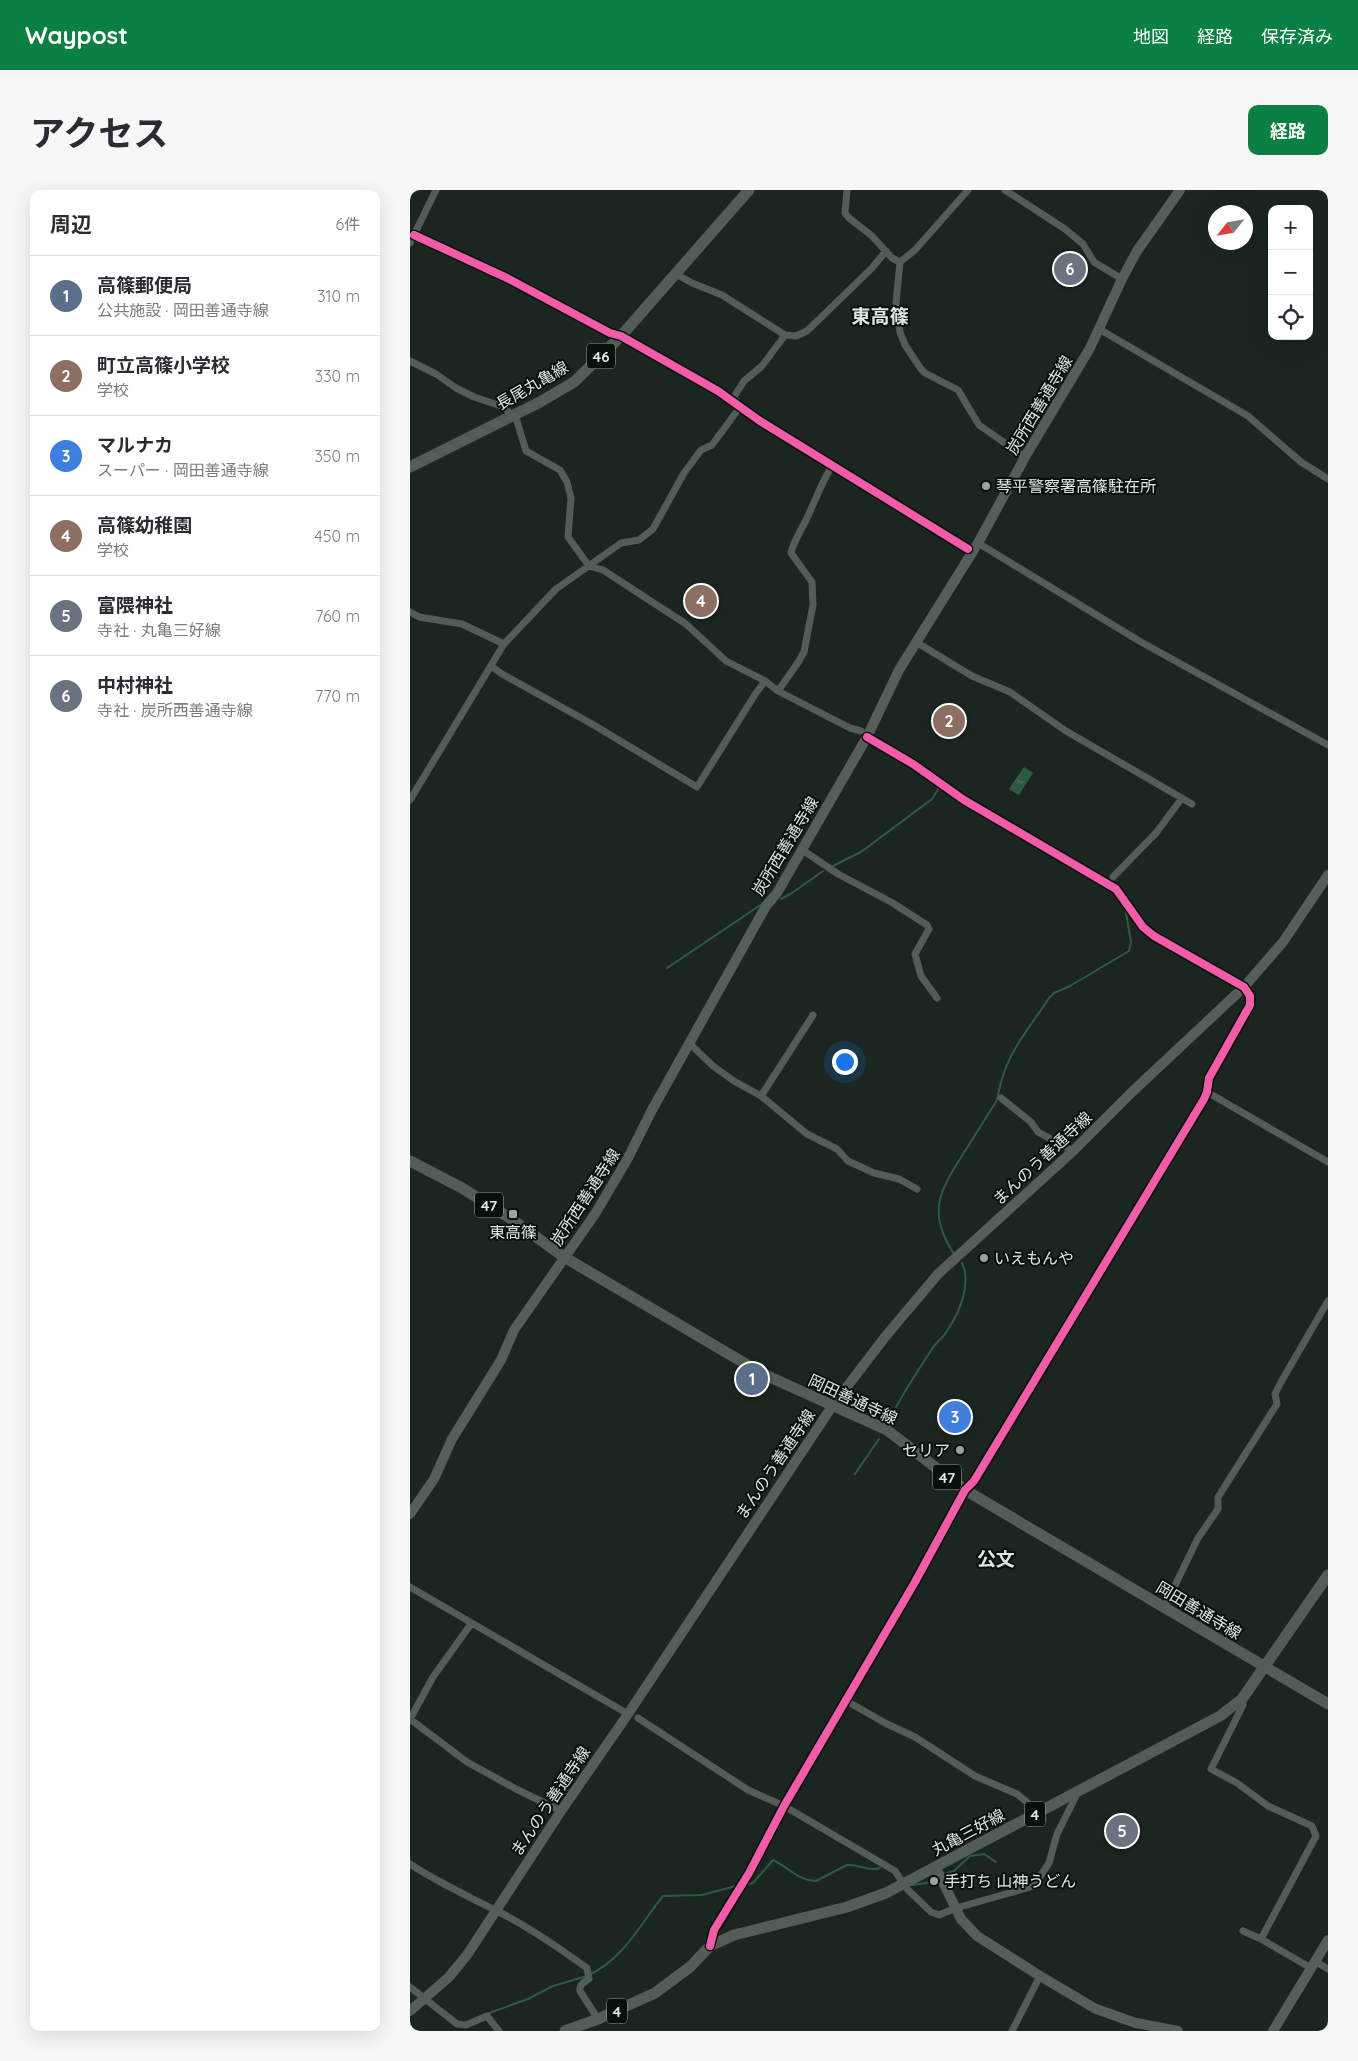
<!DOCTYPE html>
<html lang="ja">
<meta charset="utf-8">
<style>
:root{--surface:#fff;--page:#f7f7f7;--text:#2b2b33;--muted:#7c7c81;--line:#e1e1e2;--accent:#0b8043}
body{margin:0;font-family:Quicksand,"Noto Sans JP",sans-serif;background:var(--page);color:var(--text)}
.controls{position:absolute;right:15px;top:15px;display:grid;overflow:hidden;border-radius:10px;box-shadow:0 5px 20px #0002}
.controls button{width:45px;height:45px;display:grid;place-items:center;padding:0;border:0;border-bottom:1px solid var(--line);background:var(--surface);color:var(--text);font:25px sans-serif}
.compass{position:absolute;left:798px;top:15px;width:45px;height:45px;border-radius:50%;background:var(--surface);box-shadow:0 5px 20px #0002;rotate:239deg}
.you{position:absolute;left:434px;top:871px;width:18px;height:18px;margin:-12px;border:4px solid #fff;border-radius:50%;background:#1a73e8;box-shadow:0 0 0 8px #1a73e833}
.badge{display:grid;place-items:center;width:32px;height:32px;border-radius:50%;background:var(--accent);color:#fff;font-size:16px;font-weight:700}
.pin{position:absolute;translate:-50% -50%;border:2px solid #fff;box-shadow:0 1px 5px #0006}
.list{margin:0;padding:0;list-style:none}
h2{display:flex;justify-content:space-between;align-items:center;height:65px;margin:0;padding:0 20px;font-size:21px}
h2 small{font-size:16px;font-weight:400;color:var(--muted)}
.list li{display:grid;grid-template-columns:32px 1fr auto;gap:15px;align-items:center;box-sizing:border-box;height:80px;padding:0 20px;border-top:1px solid var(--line)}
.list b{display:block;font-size:19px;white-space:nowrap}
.list p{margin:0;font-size:16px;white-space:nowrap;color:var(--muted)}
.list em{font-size:16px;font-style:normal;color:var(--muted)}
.icon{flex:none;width:28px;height:28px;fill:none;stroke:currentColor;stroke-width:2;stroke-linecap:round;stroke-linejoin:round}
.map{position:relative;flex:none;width:918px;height:1841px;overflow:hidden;border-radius:10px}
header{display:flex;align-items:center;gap:30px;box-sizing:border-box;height:70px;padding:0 25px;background:var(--accent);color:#fff}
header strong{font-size:24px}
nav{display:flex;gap:28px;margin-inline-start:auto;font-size:18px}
.intro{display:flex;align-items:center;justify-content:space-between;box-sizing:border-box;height:120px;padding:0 30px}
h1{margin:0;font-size:35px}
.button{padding:12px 22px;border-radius:10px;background:var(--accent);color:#fff;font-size:18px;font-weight:700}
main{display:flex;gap:30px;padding:0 30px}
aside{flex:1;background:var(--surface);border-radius:10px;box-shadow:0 5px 20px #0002}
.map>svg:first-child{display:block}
.water{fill:url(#water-ripples)}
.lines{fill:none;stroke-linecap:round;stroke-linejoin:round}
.stream{stroke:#2d5a42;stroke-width:2}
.street{stroke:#545c57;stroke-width:7}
.secondary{stroke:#565e59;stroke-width:10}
.primary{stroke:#525d57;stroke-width:11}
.cycleway-casing{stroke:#08100c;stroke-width:11}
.cycleway{stroke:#f35aa7;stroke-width:8}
.poi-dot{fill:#99a49d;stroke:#08100c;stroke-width:2}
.labels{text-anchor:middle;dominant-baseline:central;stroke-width:4;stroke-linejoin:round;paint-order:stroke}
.shield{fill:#08100c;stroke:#9da7a1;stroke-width:1}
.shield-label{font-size:15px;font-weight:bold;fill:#dde8e1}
.street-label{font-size:16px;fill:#dde8e1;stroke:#08100c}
.poi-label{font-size:16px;fill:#dde8e1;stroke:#08100c;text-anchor:start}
.quarter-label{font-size:19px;font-weight:bold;fill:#dde8e1;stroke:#08100c}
</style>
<header>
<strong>Waypost</strong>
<nav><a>地図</a><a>経路</a><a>保存済み</a></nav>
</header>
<div class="intro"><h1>アクセス</h1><a class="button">経路</a></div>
<main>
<aside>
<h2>周辺<small>6件</small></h2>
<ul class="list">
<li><span class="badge" style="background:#5c6f8a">1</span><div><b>高篠郵便局</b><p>公共施設 · 岡田善通寺線</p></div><em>310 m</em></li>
<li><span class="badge" style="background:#8d6e63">2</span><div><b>町立高篠小学校</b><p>学校</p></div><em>330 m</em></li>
<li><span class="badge" style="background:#3f7fe0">3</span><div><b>マルナカ</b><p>スーパー · 岡田善通寺線</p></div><em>350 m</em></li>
<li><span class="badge" style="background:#8d6e63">4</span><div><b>高篠幼稚園</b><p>学校</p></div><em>450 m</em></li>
<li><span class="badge" style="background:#6b7280">5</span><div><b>富隈神社</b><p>寺社 · 丸亀三好線</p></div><em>760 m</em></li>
<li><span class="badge" style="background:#6b7280">6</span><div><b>中村神社</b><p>寺社 · 炭所西善通寺線</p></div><em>770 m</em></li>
</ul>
</aside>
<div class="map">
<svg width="918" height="1841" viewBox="0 0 918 1841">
<defs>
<pattern id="water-ripples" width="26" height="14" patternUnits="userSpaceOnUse" patternTransform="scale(1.25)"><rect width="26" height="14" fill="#2d5a42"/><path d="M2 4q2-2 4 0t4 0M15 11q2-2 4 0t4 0" fill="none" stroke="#4b725d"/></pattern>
</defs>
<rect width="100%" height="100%" fill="#1b2620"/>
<path class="water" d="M614,577L623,583L609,605L599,599Z"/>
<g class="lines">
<path class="stream" d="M498,575L548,611
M551,604L708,696L722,715
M423,676L451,662L522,609L529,598
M371,709L382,703L413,681
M257,778L352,714
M544,1064C517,1023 529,1002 553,964C564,947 575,929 586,912C589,904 589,897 592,889C600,859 623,833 639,808L644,803L660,796L719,761L721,752L716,723
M476,1235C490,1209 506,1183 522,1159C526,1152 533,1148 537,1141C549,1123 562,1094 552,1073
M445,1284L469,1249
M532,1685L544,1681L560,1666L574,1664L586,1672
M334,1695L343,1693L363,1670C378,1677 387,1690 406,1691L437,1675C449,1674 458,1682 470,1678
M502,1695L517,1693L526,1688
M181,1784C214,1768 231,1733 253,1706L292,1705L330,1695
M79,1823L118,1809L143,1796L177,1786"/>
<path class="street" d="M437,0L435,23L439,28L462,46L482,68L490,72
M558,0L505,60L490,72L486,113L490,142L495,155L511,179L515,183L548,200L569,235L615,267
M595,0L655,39L673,54L684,72L712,89
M4,45L97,88L200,143L211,146L308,201L350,231L558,359
M0,53L26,0
M266,84L282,93L312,105L375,145
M689,139L838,226L891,272L918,289
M0,171L26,184L46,198L64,207L94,217L107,231L116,261L150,280L157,292L161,308L158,347L179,376L193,380L213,393L276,434L316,471L355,491L368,501L440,538L451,541
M327,212L324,207L334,191L352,176L375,145L386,146L397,141L462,78L476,61
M568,353L731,452L918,555
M0,422L9,427L52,434L94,454
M506,452L562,486L600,502L656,541L782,614
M81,476L92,484L182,534L287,597L346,503L355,491
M368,501L389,471L394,462L403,415L402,392L381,363C384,350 391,341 396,330C405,312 411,293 422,276
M0,610L94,454L146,399L211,353L229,350L243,339L274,283L291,260L302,255L330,217
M391,659L428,684L481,712L517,735L519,739L505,764L511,786L527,808
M703,687L746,643L772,608
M280,854L303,876L324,891L351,906L397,944L427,959L438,971L464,983L489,989L507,999
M797,902L918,972
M351,906L403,825
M591,908L621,932L628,942L663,961
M0,1397L218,1524
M754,1418L788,1348L808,1319V1307L867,1214L865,1204L871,1192L918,1111
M832,1509L833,1515L801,1579L827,1593L858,1616L902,1636L906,1646L851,1749
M435,1510L475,1533L505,1547L565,1586L607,1604L629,1622
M228,1528L338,1600L374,1616L485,1681L498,1700L521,1722L529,1725L546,1718L624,1696L639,1673L647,1644L668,1602
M0,1529L57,1572L106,1599L151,1621
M0,1529L23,1487L61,1434
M0,1674C27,1692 56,1705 85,1720C118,1736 148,1757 177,1778L179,1789C174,1792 169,1795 170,1801L188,1829
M833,1741L851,1749L901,1778
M300,1756L304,1740L339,1683L374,1616L505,1392L555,1300L564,1291L794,909L797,902L799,888L840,815V806L834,797L744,746L733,737L706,699L554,610L503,574L457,547
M905,1771L918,1779
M0,1797L47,1834L56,1835L77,1826L89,1841
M602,1841L630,1786"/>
<path class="secondary" d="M0,1324L24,1289L42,1249L91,1170L104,1140L185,1024L218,968L242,920L356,716L367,703L457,547L489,480L568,353L615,267L680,158L712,89L727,61L770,0
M526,1678L551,1729L567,1746L630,1786L686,1819L726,1833L768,1841
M0,1821L39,1787L57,1765L151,1621L218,1524L423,1215L475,1147L528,1084L663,961L721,903L834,797L873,752L918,685
M863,1841L918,1750"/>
<path class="primary" d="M0,277L130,212L164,192L211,146L339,0
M0,971L52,998L100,1028L154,1067L353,1184L477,1240L555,1300L918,1514
M155,1841L188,1829L245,1803L280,1777L300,1756L324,1745L437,1717L476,1703L810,1526L832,1509L918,1385"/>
<defs>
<path id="cycleway" d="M4,45L97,88L200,143L211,146L308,201L350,231L558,359
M300,1756L304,1740L339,1683L374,1616L505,1392L555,1300L564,1291L794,909L797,902L799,888L840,815V806L834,797L744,746L733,737L706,699L554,610L503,574L457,547"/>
</defs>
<use href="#cycleway" class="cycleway-casing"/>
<use href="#cycleway" class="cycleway"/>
</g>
<g class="poi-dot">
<circle cx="576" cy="296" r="5"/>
<rect x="98" y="1019" width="10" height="10" rx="2.5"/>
<circle cx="574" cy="1068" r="5"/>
<circle cx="550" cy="1260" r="5"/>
<circle cx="524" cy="1691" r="5"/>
</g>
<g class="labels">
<g class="shield">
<rect x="177" y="153.5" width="28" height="25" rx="4"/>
<rect x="65" y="1002.5" width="28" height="25" rx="4"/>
<rect x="523" y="1274.5" width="28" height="25" rx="4"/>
<rect x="615" y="1611.5" width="20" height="25" rx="4"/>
<rect x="197" y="1808.5" width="20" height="25" rx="4"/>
</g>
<g class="shield-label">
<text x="191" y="166">46</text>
<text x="79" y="1015">47</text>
<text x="537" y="1287">47</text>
<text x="625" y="1624">4</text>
<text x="207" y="1821">4</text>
</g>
<g class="street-label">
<text transform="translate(122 195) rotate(-30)">長尾丸亀線</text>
<text transform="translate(629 215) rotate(-59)">炭所西善通寺線</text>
<text transform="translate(375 656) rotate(-59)">炭所西善通寺線</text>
<text transform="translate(632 968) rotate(-43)">まんのう善通寺線</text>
<text transform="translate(175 1007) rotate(-57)">炭所西善通寺線</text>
<text transform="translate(443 1209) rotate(25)">岡田善通寺線</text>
<text transform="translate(365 1274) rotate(-56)">まんのう善通寺線</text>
<text transform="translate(789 1420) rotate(31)">岡田善通寺線</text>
<text transform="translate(140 1611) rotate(-56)">まんのう善通寺線</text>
<text transform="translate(558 1642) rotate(-28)">丸亀三好線</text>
</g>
<g class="poi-label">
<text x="586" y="296">琴平警察署高篠駐在所</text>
<text x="103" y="1042" text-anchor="middle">東高篠</text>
<text x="584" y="1068">いえもんや</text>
<text x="540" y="1260" text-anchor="end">セリア</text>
<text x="534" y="1691">手打ち 山神うどん</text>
</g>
<g class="quarter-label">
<text x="470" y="126">東高篠</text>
<text x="586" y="1369">公文</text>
</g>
</g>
</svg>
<div class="controls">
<button>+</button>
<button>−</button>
<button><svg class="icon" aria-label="locate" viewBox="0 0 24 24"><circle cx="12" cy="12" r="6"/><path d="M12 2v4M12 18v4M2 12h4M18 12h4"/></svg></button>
</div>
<svg class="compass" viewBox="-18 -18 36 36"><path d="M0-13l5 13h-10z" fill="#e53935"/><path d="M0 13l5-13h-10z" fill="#7c7c81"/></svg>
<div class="you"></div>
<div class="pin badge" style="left:342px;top:1189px;background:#5c6f8a">1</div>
<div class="pin badge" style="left:539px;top:531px;background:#8d6e63">2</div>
<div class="pin badge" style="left:545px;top:1227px;background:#3f7fe0">3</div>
<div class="pin badge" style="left:291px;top:411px;background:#8d6e63">4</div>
<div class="pin badge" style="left:712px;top:1641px;background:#6b7280">5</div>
<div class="pin badge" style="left:660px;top:79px;background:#6b7280">6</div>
</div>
</main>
